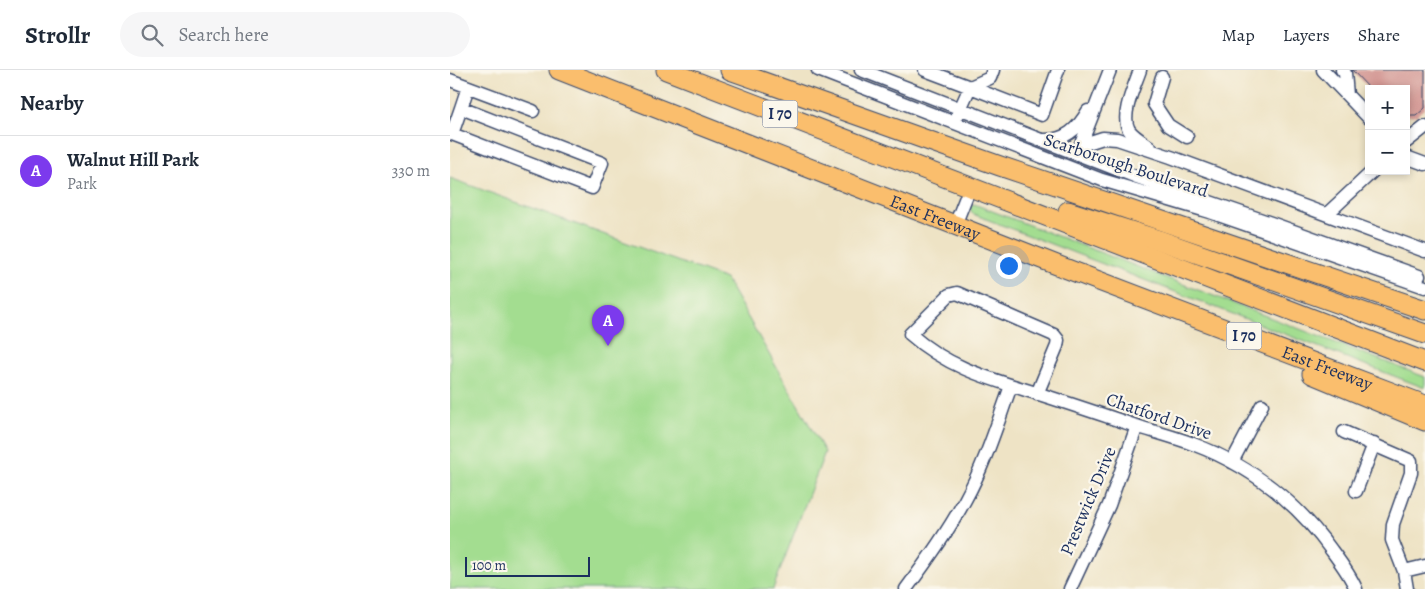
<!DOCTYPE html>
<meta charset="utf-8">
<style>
:root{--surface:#fff;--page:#f6f6f7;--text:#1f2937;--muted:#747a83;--line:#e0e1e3;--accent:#7c3aed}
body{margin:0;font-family:Alegreya,serif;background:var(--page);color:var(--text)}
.controls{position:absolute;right:15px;top:15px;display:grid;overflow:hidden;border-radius:0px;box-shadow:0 2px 8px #0003}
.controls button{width:45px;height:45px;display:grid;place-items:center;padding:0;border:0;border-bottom:1px solid var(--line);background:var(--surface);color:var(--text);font:25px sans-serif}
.scale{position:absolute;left:15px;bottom:12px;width:125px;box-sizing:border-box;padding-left:5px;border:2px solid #1b2f5e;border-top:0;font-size:14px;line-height:18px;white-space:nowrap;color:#1b2f5e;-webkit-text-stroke:4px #fbf7ec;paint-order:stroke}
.you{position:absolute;left:558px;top:195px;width:18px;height:18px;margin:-12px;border:4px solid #fff;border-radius:50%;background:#1a73e8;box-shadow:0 0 0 8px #1a73e833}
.badge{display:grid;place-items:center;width:32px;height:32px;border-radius:50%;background:var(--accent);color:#fff;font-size:16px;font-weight:700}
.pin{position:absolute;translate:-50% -41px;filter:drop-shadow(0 1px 2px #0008)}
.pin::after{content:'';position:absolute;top:26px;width:18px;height:15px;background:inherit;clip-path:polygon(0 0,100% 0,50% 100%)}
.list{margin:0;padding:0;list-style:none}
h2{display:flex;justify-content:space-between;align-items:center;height:65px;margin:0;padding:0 20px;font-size:21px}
h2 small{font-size:16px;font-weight:400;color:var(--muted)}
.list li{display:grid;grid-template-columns:32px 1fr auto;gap:15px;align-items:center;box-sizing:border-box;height:70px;padding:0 20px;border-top:1px solid var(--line)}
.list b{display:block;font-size:19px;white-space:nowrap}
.list p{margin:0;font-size:16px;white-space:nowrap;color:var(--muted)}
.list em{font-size:16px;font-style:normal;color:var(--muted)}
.icon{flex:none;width:28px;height:28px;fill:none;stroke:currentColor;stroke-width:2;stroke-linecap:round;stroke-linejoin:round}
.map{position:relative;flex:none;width:975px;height:519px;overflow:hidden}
header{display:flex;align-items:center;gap:30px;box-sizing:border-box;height:70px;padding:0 25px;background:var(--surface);border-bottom:1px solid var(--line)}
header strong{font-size:24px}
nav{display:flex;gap:28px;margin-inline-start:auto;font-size:18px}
.search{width:350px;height:45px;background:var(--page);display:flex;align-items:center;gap:12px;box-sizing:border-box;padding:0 18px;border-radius:28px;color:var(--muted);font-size:19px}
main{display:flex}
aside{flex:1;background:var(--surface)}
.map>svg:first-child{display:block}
.green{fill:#a3dd90;stroke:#5f8677}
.building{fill:#d1938f}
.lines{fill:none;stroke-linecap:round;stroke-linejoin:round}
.minor-casing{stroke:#3b4a6d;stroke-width:15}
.highway-casing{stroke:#3b4a6d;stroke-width:21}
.minor{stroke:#fff;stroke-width:12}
.highway{stroke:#fabe6d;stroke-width:19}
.labels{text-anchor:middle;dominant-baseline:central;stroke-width:4.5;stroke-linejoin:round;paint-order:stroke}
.shield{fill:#fbf7ec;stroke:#5e6b89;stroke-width:1}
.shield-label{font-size:16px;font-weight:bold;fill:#1b2f5e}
.street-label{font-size:18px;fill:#1b2f5e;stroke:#fbf7ec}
</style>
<header>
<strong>Strollr</strong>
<div class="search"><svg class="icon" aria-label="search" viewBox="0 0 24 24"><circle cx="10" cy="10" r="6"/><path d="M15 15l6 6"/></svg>Search here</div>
<nav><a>Map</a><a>Layers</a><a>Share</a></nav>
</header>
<main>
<aside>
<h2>Nearby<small></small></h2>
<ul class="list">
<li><span class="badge">A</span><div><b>Walnut Hill Park</b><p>Park</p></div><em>330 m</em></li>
</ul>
</aside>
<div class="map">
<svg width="975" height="519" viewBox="0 0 975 519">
<rect width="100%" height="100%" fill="#fbf7ec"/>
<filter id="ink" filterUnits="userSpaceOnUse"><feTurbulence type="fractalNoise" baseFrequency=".02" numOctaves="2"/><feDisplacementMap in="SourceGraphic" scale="10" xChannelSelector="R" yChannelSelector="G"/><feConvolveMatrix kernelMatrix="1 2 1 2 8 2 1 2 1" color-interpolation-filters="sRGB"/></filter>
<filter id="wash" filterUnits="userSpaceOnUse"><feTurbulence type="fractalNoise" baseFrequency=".0096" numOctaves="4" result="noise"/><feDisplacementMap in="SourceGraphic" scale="20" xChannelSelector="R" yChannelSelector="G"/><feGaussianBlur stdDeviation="1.12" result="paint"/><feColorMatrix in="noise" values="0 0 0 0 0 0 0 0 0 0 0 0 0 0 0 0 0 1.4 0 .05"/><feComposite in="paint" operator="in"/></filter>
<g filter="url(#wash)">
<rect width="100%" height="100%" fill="#eee3c5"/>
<path class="green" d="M0,108L276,209L375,382L323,519H0Z
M524,134L975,307V318L523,144L520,139V136Z"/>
<g id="blocks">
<path class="building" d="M902,0H975V38L966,46H956V19H920Z"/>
</g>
</g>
<g filter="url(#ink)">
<use href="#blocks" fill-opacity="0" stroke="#3b4a6d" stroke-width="1"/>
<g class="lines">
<defs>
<path id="minor" d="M368,0L652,110L760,142L975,217
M411,0L684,106L821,153L969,206
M475,0L520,17L507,46
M690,0C685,15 670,45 679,60C683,66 693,72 700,77
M873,0L919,48
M892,0L895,3L897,25
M712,7L704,34L718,55L737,67
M0,10L83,41
M520,17L592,45L608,0
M520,17L540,8L543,0
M11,38L2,64L142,118L152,93L11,38L18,17
M593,70C615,71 628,59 638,41
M956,72L975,57
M631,75L653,68L667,69L721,87L975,181
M629,79L660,0
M956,87L975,94
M877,144L923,101
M505,155L520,117
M587,324L607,276L608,270L604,265L507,223L499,225L460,264C498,298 541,309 589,324C621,334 653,345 686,356C705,362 724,367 743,374C799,395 847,432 882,481C891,493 900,505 906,519
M894,362L961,391V403L943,454L942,470L954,501L957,519
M782,392L812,335
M906,421L924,374
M954,501L975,496
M456,519C477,491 498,462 515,430C535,394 547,354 561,316
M620,519L659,435L687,356"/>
<g id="highway">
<path id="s1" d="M109,0L612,197L975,335"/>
<path d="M216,0L975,292"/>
<path d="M280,0L550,96L975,240"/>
<path d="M618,141L709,170L975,264"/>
<path d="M862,304L975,351"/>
</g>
</defs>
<use href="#minor" class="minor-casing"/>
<use href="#highway" class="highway-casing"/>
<use href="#minor" class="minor"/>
<use href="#highway" class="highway"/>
</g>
</g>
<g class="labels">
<g class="shield">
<rect x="312.5" y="30.5" width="35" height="27" rx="4"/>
<rect x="776.5" y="252.5" width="35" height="27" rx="4"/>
</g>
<g class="shield-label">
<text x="330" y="44">I 70</text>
<text x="794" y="266">I 70</text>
</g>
<g class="street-label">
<text transform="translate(676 95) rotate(18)">Scarborough Boulevard</text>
<text stroke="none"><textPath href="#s1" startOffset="404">East Freeway</textPath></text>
<text stroke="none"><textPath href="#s1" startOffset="824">East Freeway</textPath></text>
<text transform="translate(709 346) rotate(19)">Chatford Drive</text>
<text transform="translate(638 431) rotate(-67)">Prestwick Drive</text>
</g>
</g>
</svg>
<div class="controls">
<button>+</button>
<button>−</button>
</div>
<div class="scale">100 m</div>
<div class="you"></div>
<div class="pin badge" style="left:158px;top:276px">A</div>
</div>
</main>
